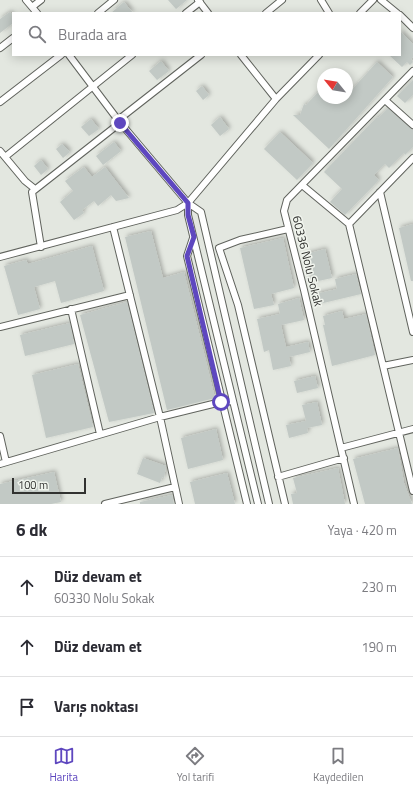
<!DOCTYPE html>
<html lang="tr">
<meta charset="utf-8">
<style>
:root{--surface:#fff;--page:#f2f2f3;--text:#2b2b33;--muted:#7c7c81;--line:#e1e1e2;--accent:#5e47bf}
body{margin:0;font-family:"Titillium Web",sans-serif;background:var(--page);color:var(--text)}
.compass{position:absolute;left:317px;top:68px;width:36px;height:36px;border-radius:50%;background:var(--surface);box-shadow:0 2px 10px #0003;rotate:300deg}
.scale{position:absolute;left:12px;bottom:10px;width:74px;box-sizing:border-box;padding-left:4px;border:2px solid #313230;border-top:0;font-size:11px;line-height:14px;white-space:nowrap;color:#313230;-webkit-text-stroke:3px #f0f4ed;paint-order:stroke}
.stop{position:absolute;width:12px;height:12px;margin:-9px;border:3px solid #5e47bf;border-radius:50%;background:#fff}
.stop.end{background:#5e47bf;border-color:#fff;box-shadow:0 1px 4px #0008}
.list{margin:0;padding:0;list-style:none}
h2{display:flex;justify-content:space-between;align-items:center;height:52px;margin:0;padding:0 16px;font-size:17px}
h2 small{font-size:13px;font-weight:400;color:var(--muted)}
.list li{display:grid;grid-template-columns:26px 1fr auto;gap:12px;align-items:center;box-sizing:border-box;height:60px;padding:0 16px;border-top:1px solid var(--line)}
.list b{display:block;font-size:15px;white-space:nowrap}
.list p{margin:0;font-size:13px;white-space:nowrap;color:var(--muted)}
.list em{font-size:13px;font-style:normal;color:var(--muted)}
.icon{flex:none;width:22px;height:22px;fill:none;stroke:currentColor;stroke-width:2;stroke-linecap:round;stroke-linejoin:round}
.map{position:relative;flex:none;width:413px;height:504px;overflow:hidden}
.search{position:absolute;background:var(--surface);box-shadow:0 2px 10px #0003;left:12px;right:12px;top:12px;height:44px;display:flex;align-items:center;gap:10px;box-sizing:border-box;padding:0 14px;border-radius:0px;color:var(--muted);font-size:15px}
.sheet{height:232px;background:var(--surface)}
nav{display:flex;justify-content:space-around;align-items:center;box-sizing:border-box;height:56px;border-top:1px solid var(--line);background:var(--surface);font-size:11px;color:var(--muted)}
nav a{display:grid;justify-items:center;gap:2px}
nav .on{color:var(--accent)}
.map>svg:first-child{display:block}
.building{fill:#c2c9c5;filter:url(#shadow)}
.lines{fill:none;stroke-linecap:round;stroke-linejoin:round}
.minor-casing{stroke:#60635d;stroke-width:8}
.minor{stroke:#fff;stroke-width:6}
.route{stroke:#5e47bf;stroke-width:5}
.labels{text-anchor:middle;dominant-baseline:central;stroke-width:3;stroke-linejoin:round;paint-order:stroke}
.street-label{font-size:12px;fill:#313230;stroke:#f0f4ed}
</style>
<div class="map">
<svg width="413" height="504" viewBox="0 0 413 504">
<defs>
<filter id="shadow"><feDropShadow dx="2" dy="-2" stdDeviation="2" flood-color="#0004"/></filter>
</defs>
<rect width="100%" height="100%" fill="#e3e7e0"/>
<path class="building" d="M168,0H187L176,9Z
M124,2L133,13H111Z
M10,12L13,16V23L0,33V19Z
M400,31L413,44V57L411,59L413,62L410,65L407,62L402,67L389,55H400Z
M161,61L169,71L157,80L149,71Z
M377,62L393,77L329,149L293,115H300L304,104L306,105L323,87V98H347V95Z
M413,80V95L405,103L397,96Z
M202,86L209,95L203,100L196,91Z
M388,108L413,130V147L405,155L404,153L389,168L385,164L374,175L379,180L345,215L330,202L342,189L324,172L377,117L378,118Z
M220,117L229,129L220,136L211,125Z
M91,119L99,129L89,136L81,127Z
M280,132L313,163L297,180L264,149Z
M114,142L121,151L103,165L96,156Z
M62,144L70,152L63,158L56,149Z
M41,160L48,169L41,175L34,166Z
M84,167L92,177L105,167L129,198L116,201L111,195L98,206L94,201L82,210L84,213L74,220L60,202L73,191L65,181Z
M413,224V281H411L399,228Z
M151,231L163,278L184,272L215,398L167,410L125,237Z
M283,238L294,288L271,294L274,305L254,309L240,248Z
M92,246L104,291L61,303L55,281L34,287L40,309L18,315L4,266L26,260L28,264Z
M325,249L332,278L309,283L308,278H312L306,254Z
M356,274L361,294L319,304L316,294L337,289L335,279Z
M299,298L304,320L281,325L286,347L308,342L310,352L289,357L291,366L273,370L269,350L264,352L257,319L280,314L278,304Z
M127,302L154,413L109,422L80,315Z
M342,311L344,319L366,314L375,355L332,366L323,325H325L323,316Z
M70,323L74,344L25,356L20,335Z
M78,364L93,427L46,438L32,375Z
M315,376L318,388L297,393L294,381Z
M317,402L322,425L307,428L308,433L289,438L286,425L306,421L302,405Z
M216,429L223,460L188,469L181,438Z
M398,448L404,483L412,504H365L353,459Z
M143,458L166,466L164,478L162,477L160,483L137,474Z
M338,468L345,504H293L291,494L297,493L293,478Z
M54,472L61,502L51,504H0V484Z
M227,473L235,504H195L190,482Z
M172,495L174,504H140V502Z"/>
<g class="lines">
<defs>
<path id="minor" d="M26,0L37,13
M198,0L208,13
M321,0L329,13
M381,0L397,13
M32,7L41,0
M98,13L114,0
M186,13L200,2
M266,13L282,0
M360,13L373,0
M400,15L413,28
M0,48L13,38
M69,55L118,120L188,203L201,212L269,504
M241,55L276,99
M385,100L413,125
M0,102L61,55
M118,120L201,55
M0,151L25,181L35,189
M5,157L132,55
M302,185L349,224L413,491
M380,192L413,332
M188,203V215L258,504
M349,224L413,158
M113,227L160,417L179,504
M193,238L187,256L247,504
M41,247L32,192L120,123
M0,257L177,210L188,203L276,99L319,55
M71,309L100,434
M0,327L130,295
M383,366L413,360
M0,436L6,462
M341,448L413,429
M0,464L160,417L221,402L233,401
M278,477L344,458
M105,504L175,487
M285,504L238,305L219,248L240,240L288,229
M354,504L304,290L284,211L287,200L413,71"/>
</defs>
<use href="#minor" class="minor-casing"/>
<use href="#minor" class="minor"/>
</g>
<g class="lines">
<path class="route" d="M120,123L188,203V215L194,237L187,256L221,402"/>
</g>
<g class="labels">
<g class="street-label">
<text transform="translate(308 261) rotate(76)">60336 Nolu Sokak</text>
</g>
</g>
</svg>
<svg class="compass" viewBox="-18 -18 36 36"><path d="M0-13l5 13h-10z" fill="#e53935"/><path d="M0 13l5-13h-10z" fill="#7c7c81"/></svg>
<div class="scale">100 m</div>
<div class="stop" style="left:221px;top:402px"></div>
<div class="stop end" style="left:120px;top:123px"></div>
<div class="search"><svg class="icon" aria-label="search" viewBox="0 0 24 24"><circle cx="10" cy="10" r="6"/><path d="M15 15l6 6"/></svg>Burada ara</div>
</div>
<section class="sheet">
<h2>6 dk<small>Yaya · 420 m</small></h2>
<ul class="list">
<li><svg class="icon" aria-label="ahead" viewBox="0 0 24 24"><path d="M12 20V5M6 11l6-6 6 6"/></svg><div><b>Düz devam et</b><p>60330 Nolu Sokak</p></div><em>230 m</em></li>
<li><svg class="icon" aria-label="ahead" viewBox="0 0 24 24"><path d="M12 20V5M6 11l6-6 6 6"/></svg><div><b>Düz devam et</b></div><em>190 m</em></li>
<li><svg class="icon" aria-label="arrive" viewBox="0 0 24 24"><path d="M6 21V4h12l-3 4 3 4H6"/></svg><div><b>Varış noktası</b></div></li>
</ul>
</section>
<nav>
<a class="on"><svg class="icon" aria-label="map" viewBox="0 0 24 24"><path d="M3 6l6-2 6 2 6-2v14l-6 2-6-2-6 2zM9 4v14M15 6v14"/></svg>Harita</a>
<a><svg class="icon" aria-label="directions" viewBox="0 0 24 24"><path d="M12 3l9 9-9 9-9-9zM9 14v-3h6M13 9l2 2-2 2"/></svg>Yol tarifi</a>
<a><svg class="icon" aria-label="saved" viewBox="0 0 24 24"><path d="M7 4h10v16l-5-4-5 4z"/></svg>Kaydedilen</a>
</nav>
